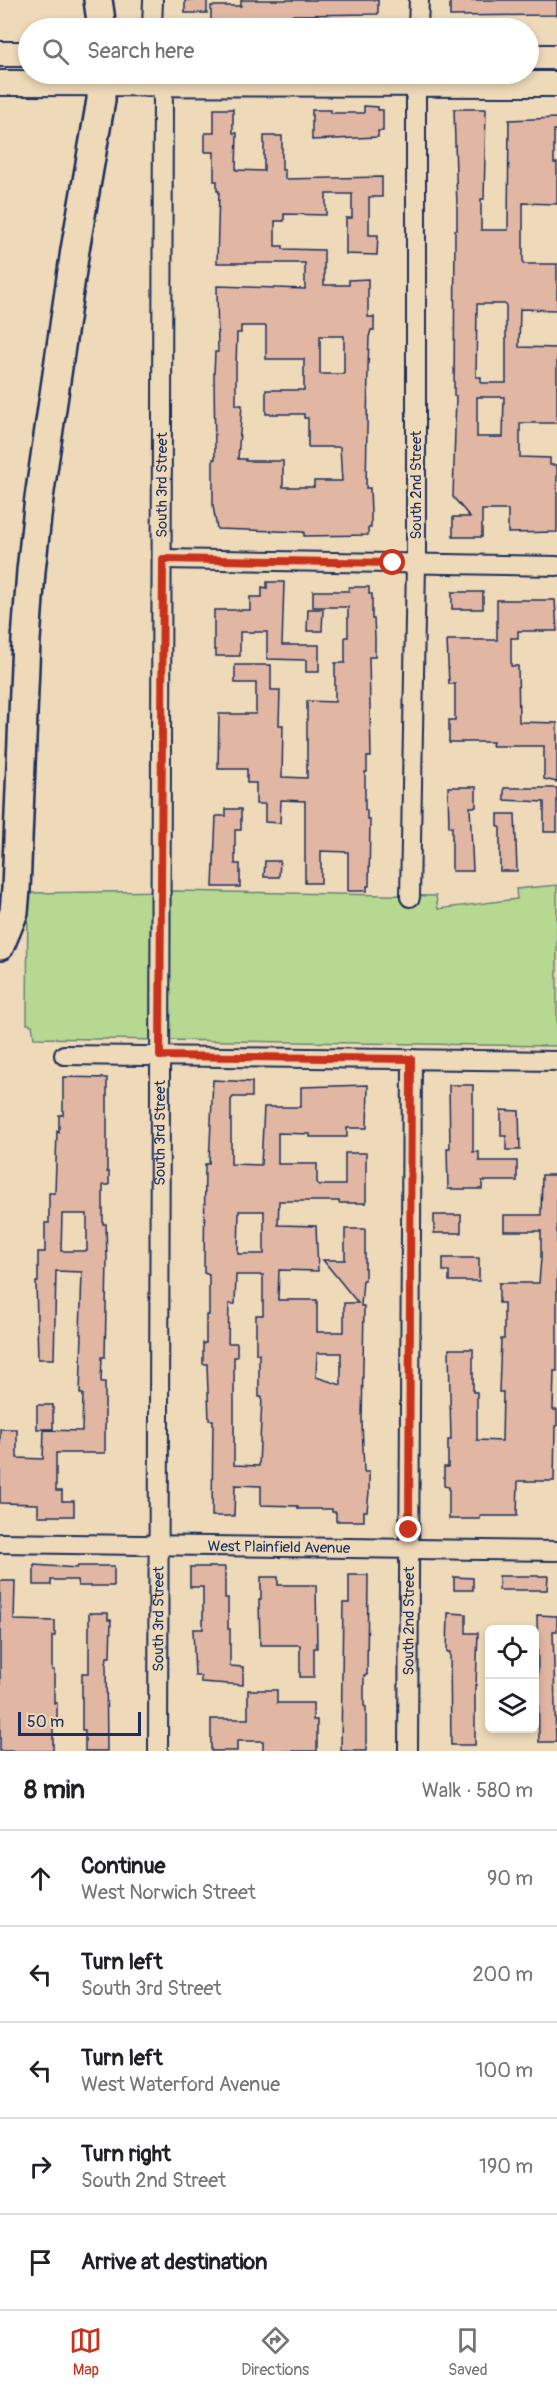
<!DOCTYPE html>
<meta charset="utf-8">
<style>
:root{--surface:#fff;--page:#f6f6f6;--text:#202124;--muted:#757577;--line:#e0e0e0;--accent:#c8321e}
body{margin:0;font-family:Pangolin,sans-serif;background:var(--page);color:var(--text)}
.controls{position:absolute;right:18px;bottom:18px;display:grid;overflow:hidden;border-radius:9px;box-shadow:0 3px 9px #0003}
.controls button{width:54px;height:54px;display:grid;place-items:center;padding:0;border:0;border-bottom:2px solid var(--line);background:var(--surface);color:var(--text);font:30px sans-serif}
.scale{position:absolute;left:18px;bottom:15px;width:123px;box-sizing:border-box;padding-left:6px;border:3px solid #1b2f5e;border-top:0;font-size:16px;line-height:21px;white-space:nowrap;color:#1b2f5e;-webkit-text-stroke:4px #eed9b8;paint-order:stroke}
.stop{position:absolute;width:18px;height:18px;margin:-14px;border:4px solid #c8321e;border-radius:50%;background:#fff}
.stop.end{background:#c8321e;border-color:#fff;box-shadow:0 2px 6px #0008}
.list{margin:0;padding:0;list-style:none}
h2{display:flex;justify-content:space-between;align-items:center;height:78px;margin:0;padding:0 24px;font-size:26px}
h2 small{font-size:20px;font-weight:400;color:var(--muted)}
.list li{display:grid;grid-template-columns:39px 1fr auto;gap:18px;align-items:center;box-sizing:border-box;height:96px;padding:0 24px;border-top:2px solid var(--line)}
.list b{display:block;font-size:22px;white-space:nowrap}
.list p{margin:0;font-size:20px;white-space:nowrap;color:var(--muted)}
.list em{font-size:20px;font-style:normal;color:var(--muted)}
.icon{flex:none;width:33px;height:33px;fill:none;stroke:currentColor;stroke-width:2;stroke-linecap:round;stroke-linejoin:round}
.map{position:relative;flex:none;width:557px;height:1751px;overflow:hidden}
.search{position:absolute;background:var(--surface);box-shadow:0 3px 9px #0003;left:18px;right:18px;top:18px;height:66px;display:flex;align-items:center;gap:15px;box-sizing:border-box;padding:0 21px;border-radius:33px;color:var(--muted);font-size:22px}
.sheet{height:558px;background:var(--surface)}
nav{display:flex;justify-content:space-around;align-items:center;box-sizing:border-box;height:84px;border-top:2px solid var(--line);background:var(--surface);font-size:16px;color:var(--muted)}
nav a{display:grid;justify-items:center;gap:3px}
nav .on{color:var(--accent)}
.map>svg:first-child{display:block}
.green{fill:#b7d891;stroke:#698478;stroke-width:1.5}
.building{fill:#e1b7a3;stroke:#1b2f5e;stroke-width:1.5;fill-rule:evenodd}
.lines{fill:none;stroke-linecap:round;stroke-linejoin:round}
.minor-casing{stroke:#1b2f5e;stroke-width:22}
.major-casing{stroke:#1b2f5e;stroke-width:28}
.highway-casing{stroke:#1b2f5e;stroke-width:32}
.minor{stroke:#eed9b8;stroke-width:18}
.major{stroke:#eed9b8;stroke-width:24}
.highway{stroke:#eed9b8;stroke-width:27}
.route{stroke:#c8321e;stroke-width:8}
.labels{text-anchor:middle;dominant-baseline:central;stroke-width:4.5;stroke-linejoin:round;paint-order:stroke}
.street-label{font-size:15px;fill:#1b2f5e;stroke:#eed9b8}
</style>
<div class="map">
<svg width="557" height="1751" viewBox="0 0 557 1751">
<rect width="100%" height="100%" fill="#eed9b8"/>
<filter id="ink" filterUnits="userSpaceOnUse"><feTurbulence type="fractalNoise" baseFrequency=".0167" numOctaves="2"/><feDisplacementMap in="SourceGraphic" scale="12" xChannelSelector="R" yChannelSelector="G"/><feConvolveMatrix kernelMatrix="1 2 1 2 8 2 1 2 1" color-interpolation-filters="sRGB"/></filter>
<g filter="url(#ink)">
<path class="green" d="M557,885V1046L34,1038L32,1025L27,1024L28,893L176,891L436,896L438,909L517,899L516,889Z"/>
<path class="building" d="M185,0H207V13H185Z
M241,0H378V14L293,15V19L263,18V24L231,23V28H211V6H241Z
M450,0H557V15L450,16Z
M364,106L378,107V110H383V131H378V137L312,140V110H331V113H364Z
M214,109H233V133H237L236,170L264,171V136H282V170H285V179L382,177V197H369V235H378L377,255L346,254V218H352V194H326V215L284,214V221H275V246H283V249L324,250V285H349V280L368,279V317H374V330H371L369,337L368,368L366,488H370L371,514V528H368V535L304,536V532L217,529L213,506V459H215L214,374L215,352H218L217,286L305,289V263H217L219,191H217V181H214V152H205V133H214ZM241,326H266V359H304V390H266V414H304V418H308V447H340L342,481H314V487H283V461H246V459H238L242,405H236V365L237,333H241ZM320,336H344V374H320Z
M454,109H486L484,199H481V230H508L509,120L557,118V130H554V163H557V204L523,203V264H557V310L520,309L519,347L557,348V423H520V457L550,458V465H557V532L508,533V510H482V537H453V517H470L453,497L456,396H454L455,230H457V207ZM477,304H506V383H481V377H476ZM477,397H504L503,437H477Z
M267,582H284L282,645H319V672H306V660L267,659V632H240V656H216V650H214V610H250V597H262V587L267,588Z
M349,587H369V594H372V619H374L375,637V657H369L371,757H367V772H365V810H367V819H370L369,886H367V891H348V852L321,851V883H305V801L281,800L280,823L265,822V804H256V783H247V769H218L219,714H256V683H235V665H271V690H280L279,725H283L282,777L307,778V701L335,702V663H345V637H348V607H313V591H349Z
M452,592H483V609H452Z
M497,600H555L557,631H518V638H511V666H518L519,722L557,723V782L544,779V746H492L493,742H449V720H455V684H449L447,640H497Z
M308,609H323L322,631H307Z
M448,787H476V807H470L473,871H452V827H449Z
M504,788H557V832H544V802L504,800Z
M226,809H241V830H235V864H240V887H213L216,816H226Z
M498,814H515L517,871H500V827H498Z
M265,861H280L279,877H264Z
M63,1077L107,1078V1172H109V1185H103V1224H106L107,1259L105,1357H102L101,1382H105V1453H56V1491H62V1501H74V1516H38V1504L0,1503V1429H17V1458L43,1459L44,1430L82,1431L83,1394H80L82,1334H80L82,1272L56,1271L54,1359H38L36,1282H38V1252H45V1223H49V1193H55L57,1131L59,1132V1115H63ZM62,1214H87V1251H61Z
M213,1080L252,1082V1097H233L231,1100V1164L261,1165L264,1107H301V1087L368,1085L367,1128H347V1137H310V1134L278,1133V1164H317V1183L320,1185H345V1153H366V1203H339V1201H279L278,1225L316,1226L318,1271L279,1270L278,1300H317V1332H344V1303H358L323,1260H345V1229H365V1280H363L361,1306H364L362,1422L364,1472H369V1492L367,1511H364V1521H336V1512H332V1509H298V1506L261,1505V1486L235,1485L234,1516H212L213,1420H209L207,1364H203V1343H206V1315H209V1275L204,1273L205,1164H209ZM239,1211H264V1254H238ZM236,1275H263V1315H256V1354H259V1397H262L259,1466L234,1465V1357H237V1343H228L229,1304H235ZM317,1353H341V1385L316,1377Z
M449,1085H473V1152H479V1161H517V1181H482V1189H448L447,1148H450Z
M501,1110L519,1111L520,1150H506V1136H501Z
M542,1175H557V1371H554L553,1410H557V1426H555L554,1481H518L517,1516H480V1519H449V1487L444,1486V1467H448V1440H451L449,1349H473V1392H477V1440L502,1441L503,1392H499L501,1339H504V1303H499V1283H539L541,1258V1231H504V1215H541Z
M434,1215H461V1233H434Z
M443,1258H479V1281H449V1271H443Z
M37,1405H53V1429H37Z
M34,1565L77,1568L78,1566H114V1586H78L77,1580H51V1585H34Z
M190,1567H225V1598H228V1629H230V1666L243,1667V1685L201,1682V1676H195L193,1629H203V1587H190Z
M349,1575H368L367,1675H364V1706L366,1707V1751H341L343,1603H349Z
M499,1576H548L547,1590H499Z
M261,1577H278V1585H316L317,1648H314V1677H300V1645H260L259,1599H261Z
M454,1577L473,1578V1590H454Z
M0,1581H15L14,1620L55,1621V1636H52V1670H54V1703H57V1722H53V1751H0Z
M89,1613H108V1620H111L110,1657H107L106,1665L107,1751H85V1730H82V1673H89Z
M448,1613L466,1614V1633H478L476,1685H475V1745H451L450,1652H447Z
M537,1615L557,1616V1631H553L556,1742H539Z
M248,1690H277V1703H313V1720H317V1751H263V1741H237V1751H211V1719H248Z"/>
<g class="lines">
<defs>
<g id="minor">
<path d="M152,28L153,0"/>
<path d="M418,28L419,0"/>
<path d="M163,559L557,566"/>
<path d="M410,897L416,563V74"/>
<path d="M64,1055L557,1061"/>
<path id="s1" d="M0,1543L557,1551"/>
<path id="s2" d="M158,1751L163,84"/>
<path id="s3" d="M408,1751L412,1059"/>
</g>
<path id="major" d="M0,54H28
M528,57H557
M0,83L557,84"/>
<path id="highway" d="M98,0L102,28
M0,946L14,912L16,889L26,640L31,571L39,498L75,250L101,100V74"/>
</defs>
<use href="#minor" class="minor-casing"/>
<use href="#major" class="major-casing"/>
<use href="#highway" class="highway-casing"/>
<use href="#minor" class="minor"/>
<use href="#major" class="major"/>
<use href="#highway" class="highway"/>
</g>
</g>
<g class="lines" filter="url(#ink)">
<path class="route" d="M393,563L163,559L160,1056L411,1059L409,1530"/>
</g>
<g class="labels">
<g class="street-label">
<text stroke="none"><textPath href="#s2" startOffset="1266">South 3rd Street</textPath></text>
<text transform="translate(416 485) rotate(-90)">South 2nd Street</text>
<text stroke="none"><textPath href="#s2" startOffset="618">South 3rd Street</textPath></text>
<text stroke="none"><textPath href="#s1" startOffset="279">West Plainfield Avenue</textPath></text>
<text stroke="none"><textPath href="#s2" startOffset="132">South 3rd Street</textPath></text>
<text stroke="none"><textPath href="#s3" startOffset="130">South 2nd Street</textPath></text>
</g>
</g>
</svg>
<div class="controls">
<button><svg class="icon" aria-label="locate" viewBox="0 0 24 24"><circle cx="12" cy="12" r="6"/><path d="M12 2v4M12 18v4M2 12h4M18 12h4"/></svg></button>
<button><svg class="icon" aria-label="layers" viewBox="0 0 24 24"><path d="M12 4l9 5-9 5-9-5zM3 14l9 5 9-5"/></svg></button>
</div>
<div class="scale">50 m</div>
<div class="stop" style="left:393px;top:563px"></div>
<div class="stop end" style="left:409px;top:1530px"></div>
<div class="search"><svg class="icon" aria-label="search" viewBox="0 0 24 24"><circle cx="10" cy="10" r="6"/><path d="M15 15l6 6"/></svg>Search here</div>
</div>
<section class="sheet">
<h2>8 min<small>Walk · 580 m</small></h2>
<ul class="list">
<li><svg class="icon" aria-label="ahead" viewBox="0 0 24 24"><path d="M12 20V5M6 11l6-6 6 6"/></svg><div><b>Continue</b><p>West Norwich Street</p></div><em>90 m</em></li>
<li><svg class="icon" aria-label="left" viewBox="0 0 24 24"><path d="M17 20v-9H6M10 6l-5 5 5 5"/></svg><div><b>Turn left</b><p>South 3rd Street</p></div><em>200 m</em></li>
<li><svg class="icon" aria-label="left" viewBox="0 0 24 24"><path d="M17 20v-9H6M10 6l-5 5 5 5"/></svg><div><b>Turn left</b><p>West Waterford Avenue</p></div><em>100 m</em></li>
<li><svg class="icon" aria-label="right" viewBox="0 0 24 24"><path d="M7 20v-9h11M14 6l5 5-5 5"/></svg><div><b>Turn right</b><p>South 2nd Street</p></div><em>190 m</em></li>
<li><svg class="icon" aria-label="arrive" viewBox="0 0 24 24"><path d="M6 21V4h12l-3 4 3 4H6"/></svg><div><b>Arrive at destination</b></div></li>
</ul>
</section>
<nav>
<a class="on"><svg class="icon" aria-label="map" viewBox="0 0 24 24"><path d="M3 6l6-2 6 2 6-2v14l-6 2-6-2-6 2zM9 4v14M15 6v14"/></svg>Map</a>
<a><svg class="icon" aria-label="directions" viewBox="0 0 24 24"><path d="M12 3l9 9-9 9-9-9zM9 14v-3h6M13 9l2 2-2 2"/></svg>Directions</a>
<a><svg class="icon" aria-label="saved" viewBox="0 0 24 24"><path d="M7 4h10v16l-5-4-5 4z"/></svg>Saved</a>
</nav>
